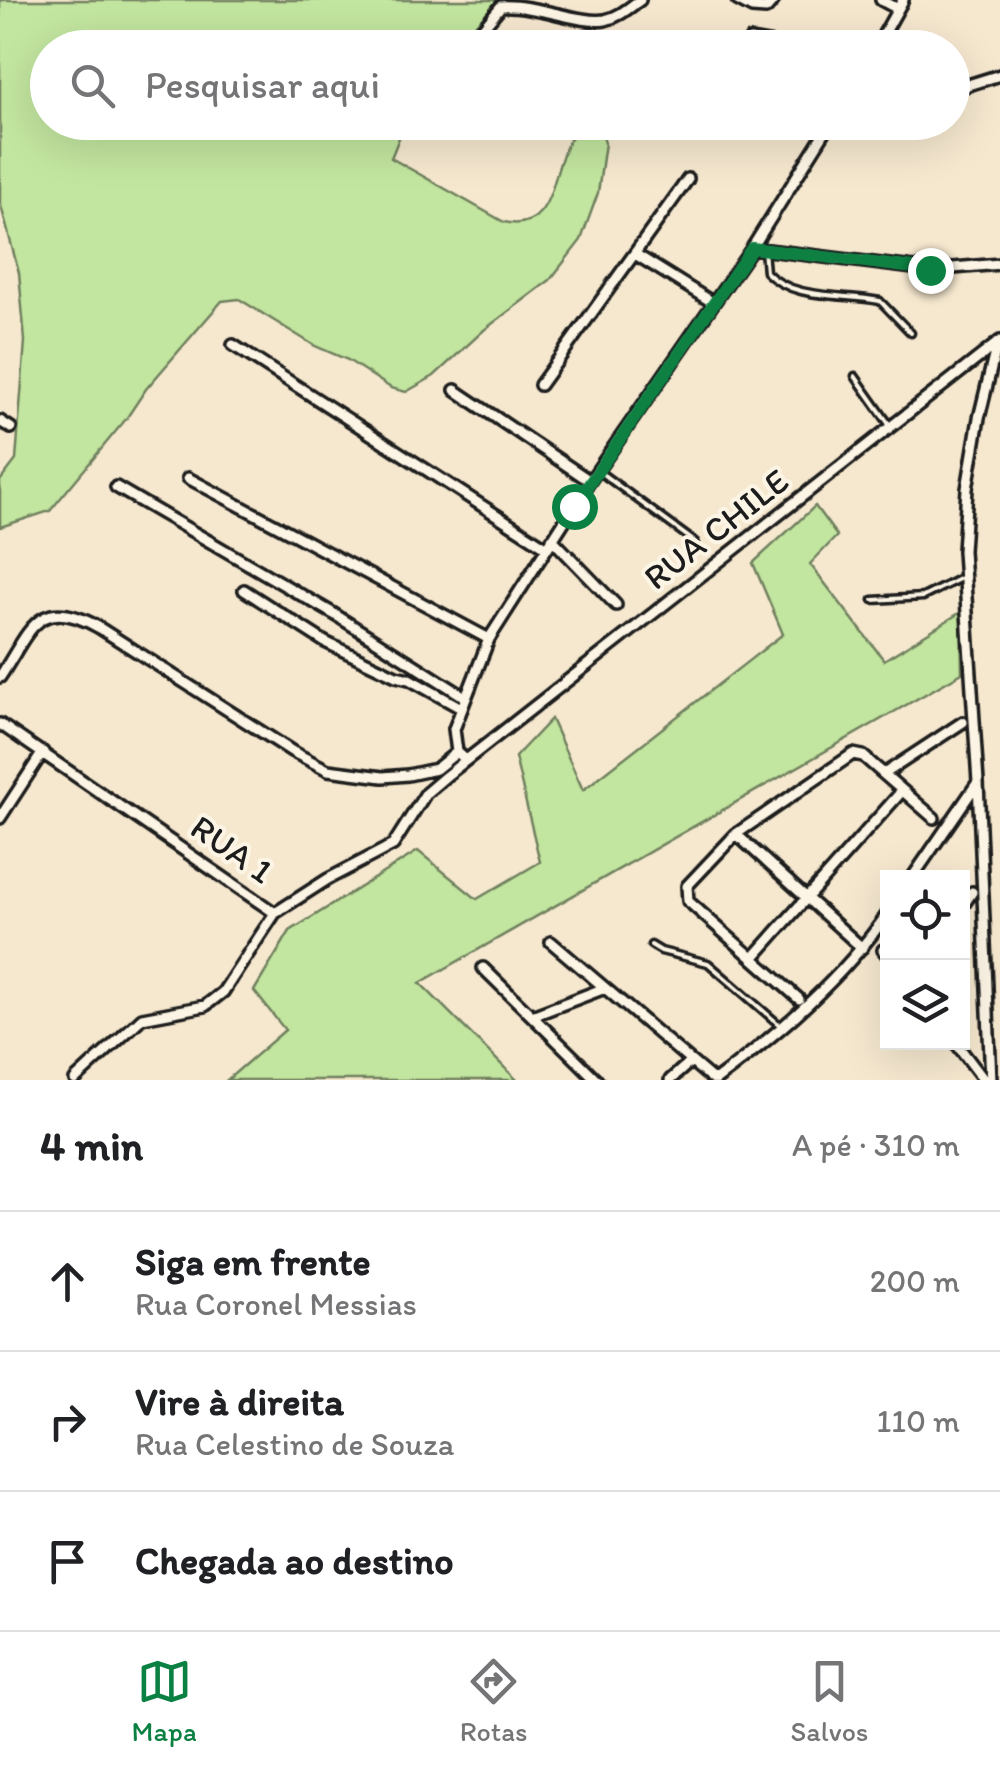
<!DOCTYPE html>
<html lang="pt">
<meta charset="utf-8">
<style>
:root{--surface:#fff;--page:#f6f6f6;--text:#202124;--muted:#757577;--line:#e0e0e0;--accent:#0b8043}
body{margin:0;font-family:Itim,sans-serif;background:var(--page);color:var(--text)}
.controls{position:absolute;right:30px;bottom:30px;display:grid;overflow:hidden;border-radius:0px;box-shadow:0 10px 40px #0002}
.controls button{width:90px;height:90px;display:grid;place-items:center;padding:0;border:0;border-bottom:2px solid var(--line);background:var(--surface);color:var(--text);font:50px sans-serif}
.stop{position:absolute;width:30px;height:30px;margin:-22px;border:8px solid #0b8043;border-radius:50%;background:#fff}
.stop.end{background:#0b8043;border-color:#fff;box-shadow:0 2px 10px #0008}
.list{margin:0;padding:0;list-style:none}
h2{display:flex;justify-content:space-between;align-items:center;height:130px;margin:0;padding:0 40px;font-size:42px}
h2 small{font-size:32px;font-weight:400;color:var(--muted)}
.list li{display:grid;grid-template-columns:65px 1fr auto;gap:30px;align-items:center;box-sizing:border-box;height:140px;padding:0 40px;border-top:2px solid var(--line)}
.list b{display:block;font-size:38px;white-space:nowrap}
.list p{margin:0;font-size:32px;white-space:nowrap;color:var(--muted)}
.list em{font-size:32px;font-style:normal;color:var(--muted)}
.icon{flex:none;width:55px;height:55px;fill:none;stroke:currentColor;stroke-width:2;stroke-linecap:round;stroke-linejoin:round}
.map{position:relative;flex:none;width:1000px;height:1080px;overflow:hidden}
.search{position:absolute;background:var(--surface);box-shadow:0 10px 40px #0002;left:30px;right:30px;top:30px;height:110px;display:flex;align-items:center;gap:25px;box-sizing:border-box;padding:0 35px;border-radius:55px;color:var(--muted);font-size:38px}
.sheet{height:550px;background:var(--surface)}
nav{display:flex;justify-content:space-around;align-items:center;box-sizing:border-box;height:140px;border-top:2px solid var(--line);background:var(--surface);font-size:28px;color:var(--muted)}
nav a{display:grid;justify-items:center;gap:5px}
nav .on{color:var(--accent)}
.map>svg:first-child{display:block}
.green{fill:#c2e59f;stroke:#6f805e;stroke-width:2.5}
.lines{fill:none;stroke-linecap:round;stroke-linejoin:round}
.service-casing{stroke:#1c1c1c;stroke-width:11}
.minor-casing{stroke:#1c1c1c;stroke-width:16}
.service{stroke:#fcf5e5;stroke-width:4}
.minor{stroke:#fcf5e5;stroke-width:9}
.route{stroke:#0b8043;stroke-width:12}
.labels{text-anchor:middle;dominant-baseline:central;stroke-width:8;stroke-linejoin:round;paint-order:stroke}
.street-label{font-size:35px;fill:#1c1c1c;stroke:#fcf5e5}
</style>
<div class="map">
<svg width="1000" height="1080" viewBox="0 0 1000 1080">
<rect width="100%" height="100%" fill="#f6e8cf"/>
<filter id="ink" filterUnits="userSpaceOnUse"><feTurbulence type="fractalNoise" baseFrequency=".01" numOctaves="2"/><feDisplacementMap in="SourceGraphic" scale="20" xChannelSelector="R" yChannelSelector="G"/><feConvolveMatrix kernelMatrix="1 2 1 2 8 2 1 2 1" color-interpolation-filters="sRGB"/></filter>
<g filter="url(#ink)">
<path class="green" d="M0,0H515L489,10L454,47L48,48V122L405,123L391,158L504,222C557,234 550,168 571,138C574,133 580,130 584,127H600L605,143L598,193L581,240L550,280L484,330L434,376L406,392L391,388L348,360L315,346L239,299L222,301L146,389L126,419L50,511L0,527V481L16,460L25,341L19,273L0,202Z
M815,506L837,536L810,564L884,660L961,612L962,673L420,983L517,1080H227L285,1030L254,991L290,931L418,851L477,899L540,862L515,757L551,719L583,790L783,634L753,563Z"/>
<g class="lines">
<defs>
<path id="service" d="M764,250L766,272C794,301 843,293 880,301L911,333
M855,376L891,427
M597,470L695,542
M873,600L923,597L963,577
M651,945L661,951L708,963L782,1027"/>
<path id="minor" d="M737,0L752,8L766,9L774,0
M881,0L898,9
M750,40L795,48
M468,46L501,6C535,4 581,24 605,20C619,17 629,8 640,0
M876,48L903,0
M952,90L1000,75
M752,248L930,270L1000,264
M635,254L712,302
M233,345L546,547
M540,385L688,179
M455,390L590,481
M0,421L11,428
M188,478L489,639
M116,487L334,614L465,697
M552,539L616,605
M244,590L325,642L396,676L409,679L461,708
M0,677C30,632 37,593 98,627L293,752L328,770L383,777L408,775L436,769L457,752
M0,724L275,913
M466,760L457,752L454,729L489,639L590,481L752,248L831,122
M884,774L963,722
M0,818L43,752
M736,834L862,948
M912,878L978,782
M962,907L972,892
M551,942L713,1080
M883,950L888,956
M754,957L902,791
M483,968L597,1080
M799,999L688,901L687,886L736,834L853,754L863,756L934,818
M532,1016L605,988
M955,1042L984,1080
M75,1080L142,1018L205,1006L223,992L275,913L328,879L393,845L426,793L446,776L1000,341
M670,1080L690,1062
M716,1080C780,1032 842,979 888,913
M991,1080L978,782L963,551L967,489L979,418L997,344"/>
</defs>
<use href="#service" class="service-casing"/>
<use href="#minor" class="minor-casing"/>
<use href="#service" class="service"/>
<use href="#minor" class="minor"/>
</g>
</g>
<g class="lines" filter="url(#ink)">
<path class="route" d="M574,506L752,248L930,270"/>
</g>
<g class="labels">
<g class="street-label">
<text transform="translate(716 529) rotate(-38)">RUA CHILE</text>
<text transform="translate(232 849) rotate(35)">RUA 1</text>
</g>
</g>
</svg>
<div class="controls">
<button><svg class="icon" aria-label="locate" viewBox="0 0 24 24"><circle cx="12" cy="12" r="6"/><path d="M12 2v4M12 18v4M2 12h4M18 12h4"/></svg></button>
<button><svg class="icon" aria-label="layers" viewBox="0 0 24 24"><path d="M12 4l9 5-9 5-9-5zM3 14l9 5 9-5"/></svg></button>
</div>
<div class="stop" style="left:574px;top:506px"></div>
<div class="stop end" style="left:930px;top:270px"></div>
<div class="search"><svg class="icon" aria-label="search" viewBox="0 0 24 24"><circle cx="10" cy="10" r="6"/><path d="M15 15l6 6"/></svg>Pesquisar aqui</div>
</div>
<section class="sheet">
<h2>4 min<small>A pé · 310 m</small></h2>
<ul class="list">
<li><svg class="icon" aria-label="ahead" viewBox="0 0 24 24"><path d="M12 20V5M6 11l6-6 6 6"/></svg><div><b>Siga em frente</b><p>Rua Coronel Messias</p></div><em>200 m</em></li>
<li><svg class="icon" aria-label="right" viewBox="0 0 24 24"><path d="M7 20v-9h11M14 6l5 5-5 5"/></svg><div><b>Vire à direita</b><p>Rua Celestino de Souza</p></div><em>110 m</em></li>
<li><svg class="icon" aria-label="arrive" viewBox="0 0 24 24"><path d="M6 21V4h12l-3 4 3 4H6"/></svg><div><b>Chegada ao destino</b></div></li>
</ul>
</section>
<nav>
<a class="on"><svg class="icon" aria-label="map" viewBox="0 0 24 24"><path d="M3 6l6-2 6 2 6-2v14l-6 2-6-2-6 2zM9 4v14M15 6v14"/></svg>Mapa</a>
<a><svg class="icon" aria-label="directions" viewBox="0 0 24 24"><path d="M12 3l9 9-9 9-9-9zM9 14v-3h6M13 9l2 2-2 2"/></svg>Rotas</a>
<a><svg class="icon" aria-label="saved" viewBox="0 0 24 24"><path d="M7 4h10v16l-5-4-5 4z"/></svg>Salvos</a>
</nav>
